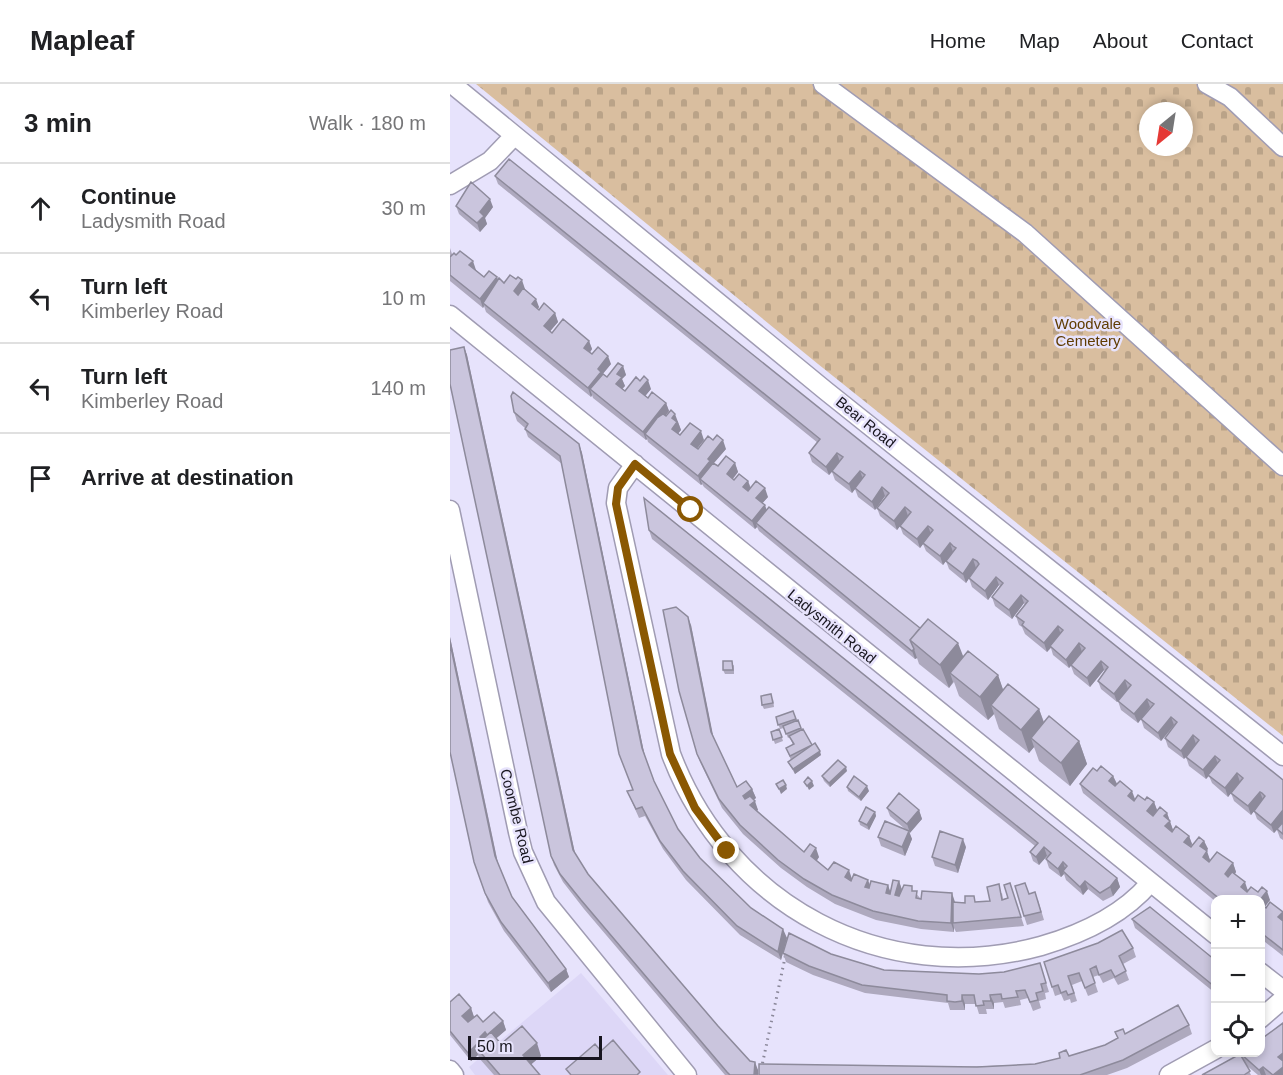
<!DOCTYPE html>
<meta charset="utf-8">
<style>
:root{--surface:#fff;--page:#f6f6f6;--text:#202124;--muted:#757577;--line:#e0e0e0}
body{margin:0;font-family:Helvetica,sans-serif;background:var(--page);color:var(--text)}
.controls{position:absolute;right:18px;bottom:18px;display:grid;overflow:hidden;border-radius:12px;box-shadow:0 3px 9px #0003}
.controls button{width:54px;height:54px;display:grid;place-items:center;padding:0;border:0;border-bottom:2px solid var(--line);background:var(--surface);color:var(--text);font:30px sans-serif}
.compass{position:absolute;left:689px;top:18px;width:54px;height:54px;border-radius:50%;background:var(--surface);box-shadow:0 3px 9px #0003;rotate:210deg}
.scale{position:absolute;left:18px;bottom:15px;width:134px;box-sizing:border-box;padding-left:6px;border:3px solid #18161f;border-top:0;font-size:16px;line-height:21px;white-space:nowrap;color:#18161f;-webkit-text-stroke:4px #e7e3fc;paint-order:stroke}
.stop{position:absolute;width:18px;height:18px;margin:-14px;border:4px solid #8a5802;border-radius:50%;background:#fff}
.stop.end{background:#8a5802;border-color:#fff;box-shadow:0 2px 6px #0008}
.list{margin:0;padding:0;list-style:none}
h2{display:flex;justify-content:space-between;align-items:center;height:78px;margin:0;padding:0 24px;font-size:26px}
h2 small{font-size:20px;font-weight:400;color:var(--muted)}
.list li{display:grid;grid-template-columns:39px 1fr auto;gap:18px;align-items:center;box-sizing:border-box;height:90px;padding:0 24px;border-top:2px solid var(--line)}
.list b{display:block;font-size:22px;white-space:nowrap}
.list p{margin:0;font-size:20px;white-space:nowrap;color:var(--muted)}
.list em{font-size:20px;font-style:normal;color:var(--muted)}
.icon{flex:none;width:33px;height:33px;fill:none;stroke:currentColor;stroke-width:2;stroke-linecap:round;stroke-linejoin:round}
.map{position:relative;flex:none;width:833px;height:991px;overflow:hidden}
header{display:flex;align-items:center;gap:36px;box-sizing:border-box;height:84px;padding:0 30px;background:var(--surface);border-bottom:2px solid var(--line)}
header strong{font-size:28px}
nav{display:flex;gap:33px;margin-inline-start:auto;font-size:21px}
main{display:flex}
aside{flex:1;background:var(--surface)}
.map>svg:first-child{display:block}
.built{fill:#ddd7f7}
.cemetery{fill:url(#cemetery-stones);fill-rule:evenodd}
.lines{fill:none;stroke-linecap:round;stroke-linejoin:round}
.minor-casing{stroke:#a09cb3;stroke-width:21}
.path{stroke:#8a8799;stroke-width:3;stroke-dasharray:1.5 4.5;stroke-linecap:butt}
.minor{stroke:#fff;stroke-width:18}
.wall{fill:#aea9be}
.shaded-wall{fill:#8d8a9b}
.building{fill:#cac5dd;stroke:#8d8a9b;stroke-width:1.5}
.route{stroke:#8a5802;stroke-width:8}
.labels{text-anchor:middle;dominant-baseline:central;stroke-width:5;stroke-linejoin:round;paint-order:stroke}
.park-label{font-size:15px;fill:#603c03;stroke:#e7e3fc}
.street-label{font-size:15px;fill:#18161f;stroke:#e7e3fc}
</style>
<header>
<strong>Mapleaf</strong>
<nav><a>Home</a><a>Map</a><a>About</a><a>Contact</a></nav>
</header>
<main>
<aside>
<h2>3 min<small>Walk · 180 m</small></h2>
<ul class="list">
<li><svg class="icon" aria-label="ahead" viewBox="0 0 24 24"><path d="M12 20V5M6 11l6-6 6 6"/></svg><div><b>Continue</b><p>Ladysmith Road</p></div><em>30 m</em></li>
<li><svg class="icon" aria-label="left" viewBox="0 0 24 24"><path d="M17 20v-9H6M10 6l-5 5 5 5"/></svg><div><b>Turn left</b><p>Kimberley Road</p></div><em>10 m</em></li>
<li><svg class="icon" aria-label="left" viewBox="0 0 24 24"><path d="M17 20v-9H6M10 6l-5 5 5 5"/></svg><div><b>Turn left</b><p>Kimberley Road</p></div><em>140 m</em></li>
<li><svg class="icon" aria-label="arrive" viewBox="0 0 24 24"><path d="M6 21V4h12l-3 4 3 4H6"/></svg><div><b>Arrive at destination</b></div></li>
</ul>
</aside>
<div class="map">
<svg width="833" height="991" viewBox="0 0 833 991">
<defs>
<pattern id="cemetery-stones" width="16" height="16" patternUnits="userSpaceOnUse" patternTransform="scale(1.5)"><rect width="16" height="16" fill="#d9be9f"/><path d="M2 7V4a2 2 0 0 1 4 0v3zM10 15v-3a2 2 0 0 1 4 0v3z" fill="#baa388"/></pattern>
</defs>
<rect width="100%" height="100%" fill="#e7e3fc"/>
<path class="built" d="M131,889L218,991H25L19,983Z"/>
<path class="cemetery" d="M26,0H833V652L368,280ZM698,27H734V63H698Z"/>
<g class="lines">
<defs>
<path id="minor" d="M2,0L376,307L833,672
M373,0L575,149L833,382
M757,0L780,13L833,63
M0,101L40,77L64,52
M0,231L766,851
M185,380L168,404L166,419L221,670C278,821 433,905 591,862C632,850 672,832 700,799
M0,426L68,748L73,768L96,818L237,991
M810,888L833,906
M810,935L833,915
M0,986L4,991
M719,991L766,965"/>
</defs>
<use href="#minor" class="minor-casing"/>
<path class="path" d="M310,991L336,869"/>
<use href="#minor" class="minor"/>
</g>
<path class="wall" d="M45,92L833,696V756L830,754L827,746L824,749L807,735L804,727L801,731L784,717L781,709L778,713L762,699L759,692L756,695L739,682L736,673L746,660L734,675L718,663L715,654L724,642L711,657L694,644L691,635L701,624L688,639L671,626L668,617L678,605L667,618L651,605L648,597L655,587L654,586L640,603L624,590L621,582L619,584L603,571L601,564L597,568L575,550L572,543L569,541L566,532L575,521L574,519L562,535L545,522L542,513L550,502L549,501L538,516L522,503L519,494L516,499L499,485L496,477L498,474L493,481L476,467L473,460L470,464L453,450L450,442L447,446L430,432L427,424L436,413L435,412L425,426L408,413L405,405L402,409L385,396L382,388L379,391L362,378L359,369L368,359L48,100Z
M6,122L43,123L35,134L37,140L30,148L9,130Z
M0,164L2,170L26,186L34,193H47L48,196L54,199L75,205V206L89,223L88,225L105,229L108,238L100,247L102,249L139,257L142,265L140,269L161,280L153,290L157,293L173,282L176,291L172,295L175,302L172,305L175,307L201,305L195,312L198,314L216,319L219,327L215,332L228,338L231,346L228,350L230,351L254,356L247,365H276L264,379L268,382L285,379L288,388L283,395L284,396L298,397L301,404L318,413L312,419L316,425L470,544L513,573L548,591L553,606L589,625L594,638L629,657L637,680L620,702L589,677L584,663L579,669L549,645L544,630L538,636L509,612L504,598L499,604L469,580L467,574L465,575L309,447L307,443L305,445L254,403L252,400L251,401L198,358L197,355L196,356L143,314L142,311L141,313L36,228L34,222L33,224L0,197Z
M14,263L17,271L125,769L138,790L268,942L308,986V991H275L134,825L113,798L104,781L101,772Z
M64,328L129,360L132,369L195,673L204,698L228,745L250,774L301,824L337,854L331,876L290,851L236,796L213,765L195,732L189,734L177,707L183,706L112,380L78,353L75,345V344L67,337Z
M199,446L667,794L670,803L663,812L653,817L638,805L633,811L616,796L614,790L611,793L599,784L596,775L598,773L597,772L589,781L583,777L580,768L585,762L202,455Z
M241,541L263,653L287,703L302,705L306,714L303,716L308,726L307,727L354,768L369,773L366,777L378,786L420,801H438L440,808L449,797L452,806L464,807L470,814L505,818H527L540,817L552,809L553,815L558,814L560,799L574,842L506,848L504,844V848L471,845L426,836L385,820L357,803L331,784L293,750L272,724L250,678L247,670Z
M0,553L48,779L62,813L116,885L119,893L101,908L54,847L38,818L24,778L0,668Z
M284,581V590H275L273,586Z
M323,615L324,623L314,625L312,621Z
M343,627L346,637L348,636L352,646L362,661L371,671L345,690L338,678L341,676L336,664L343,661L340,653L338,654L334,644L330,645L326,633Z
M329,645L333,657L325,660L321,648Z
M397,687L380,703L374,697L372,692Z
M647,687L663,692L667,700L685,715L704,718L707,726L717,729L723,746L721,747L739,752L742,760L754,757L758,765L756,767L760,776L759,778L783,779L786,788L785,790L798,806L820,816L815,823L833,829V872L810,854V816H765V817L633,709L630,700Z
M397,703L419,707L411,717L398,707Z
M437,724L469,726L472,735L459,749L462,755L455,772L431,762L428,753L455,745L440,732Z
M425,728L426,732L419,746L410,741L409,737Z
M516,763L508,789L485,782L482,773Z
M579,810L588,816L594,836L577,841L574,832Z
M682,835L765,876V909L685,844Z
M683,864L686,873L673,880L679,896L668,901L664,894L653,899L649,891L643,893L648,908L638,912L632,897L622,901L627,917L621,919L620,915L614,917L611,910L605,912L594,878Z
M333,869L381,870L434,886L529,890L554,888L590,879L599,908L595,909L596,915L589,917L591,924L583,927L578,914L570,916L571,921L555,924L553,918L544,919V925H536L537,930H529L526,920H515V926H500L498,919L415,909L363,891L336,878Z
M0,918L21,924L24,933L33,938L53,937L56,946L46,954L51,960L91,972L81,980L90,991H44L29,974L28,971L21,977L0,951Z
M739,941L742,950L677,984L657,991H309L585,980L619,972L655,961L668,955L665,948L675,950Z
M791,970L833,991H808L796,981L801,991H752Z"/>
<path class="shaded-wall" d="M40,115L43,123L35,134L37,140L30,148L27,139L30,128Z
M23,177L26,186L22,190L19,181Z
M47,193L50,202L33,219L34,222L33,224L30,215Z
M72,196L75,205L67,216L64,207Z
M86,215L89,223L85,229L82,220Z
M105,229L108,238L97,251L94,242Z
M139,257L142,265L137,272L134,264Z
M14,263L17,271L126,774L123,766Z
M158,272L161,280L140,305L142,311L141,313L138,304L148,285Z
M173,282L176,291L172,295L175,302L169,308L166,300L167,290Z
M198,296L201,305L192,316L189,307Z
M216,319L219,327L199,353L195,350L197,355L196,356L193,348Z
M225,330L231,346L225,353L222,345V334Z
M251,347L254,356L244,368L241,360Z
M273,356L276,365L250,395L252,400L251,401L248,392L258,375Z
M129,360L132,369L195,673L192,664Z
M387,369L390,378L379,391L376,383Z
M285,379L288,388L280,398L277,390Z
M410,387L413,395L402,409L399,400Z
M298,397L301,406L296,412L293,403Z
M432,403L435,412L425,426L422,418Z
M315,404L318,413L309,423L306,414Z
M315,421L318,430L306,439L307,443L305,445L302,437Z
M455,423L458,432L447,446L444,437Z
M478,442L481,450L470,464L467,455Z
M500,459L503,468L493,481L490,472Z
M523,475L526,484L516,499L513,490Z
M546,493L549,501L538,516L535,507Z
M571,511L574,519L562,535L559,526Z
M238,533L241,541L264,656L261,648Z
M608,542L611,551L597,568L594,559Z
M0,553L48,780L45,772L0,559Z
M508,559L517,582L500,589L503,598L499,604L490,581Z
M629,559L632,568L619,584L616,576Z
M464,565L467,574L465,575L462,567Z
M651,577L654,586L640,603L637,594Z
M548,591L556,614L541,621L544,630L538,636L530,613Z
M675,596L678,605L667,618L664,610Z
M697,615L700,623L688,639L684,630Z
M589,625L597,648L581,654L584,663L579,669L571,646Z
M721,633L724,641L711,657L708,649Z
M743,651L746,660L734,675L731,667Z
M629,657L637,680L620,702L611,679Z
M370,667L371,671L345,690L343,685Z
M765,672L768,680L756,695L753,686Z
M396,683L397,687L380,703L379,699Z
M787,689L790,698L778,713L775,704Z
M663,692L667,700L662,706L659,697Z
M362,697L364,702L359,706L357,702Z
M336,701L337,705L331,710L329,705Z
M417,702L419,707L411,717L409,713Z
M302,705L306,714L296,721L293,712Z
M682,707L685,715L681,721L678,712Z
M810,708L813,716L801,731L798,722Z
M305,717L308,726L303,729L300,721Z
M704,718L707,726L700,736L697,727Z
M469,726L472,735L460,749L457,740Z
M833,726V738L824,749L821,741Z
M425,728L426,732L419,746L417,741Z
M717,729L723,746L718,751L715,742L714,732Z
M459,747L462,755L455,772L452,763Z
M739,752L742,760L737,766L734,758Z
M513,755L516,763L508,789L505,781Z
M754,757L758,765L753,770L750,762Z
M594,763L597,772L589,781L586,773Z
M366,764L369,773L364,781L361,772Z
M757,767L760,776L756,781L753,773Z
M613,778L616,787H613L614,790L611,793L608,785Z
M783,779L786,788L778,799L775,790Z
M399,786L402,795L398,802L395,793Z
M667,794L670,803L663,812L660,803Z
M418,796L421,804L415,803Z
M449,797L452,806L448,820L445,811Z
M635,797L638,805L633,811L630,803Z
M795,798L798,807L794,812L791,803Z
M438,801L441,810L439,818L436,809Z
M817,807L820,816L812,826L810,822V816Z
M502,809L505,818L503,839L504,844V848L501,839Z
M833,828V840L828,833Z
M333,845L337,854L331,876L328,868Z
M116,885L119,893L101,908L98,899Z
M512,911L515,920V926L512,917Z
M540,911L544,919V925L541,917Z
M21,924L24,933L16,940L12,932Z
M53,937L56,946L41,959L37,951Z
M35,948L39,957L34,960L30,953Z
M87,959L91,972L77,984L73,971Z
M25,963L28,971L21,977L18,969Z
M833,969V980L828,973Z
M305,978L308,986V991H304Z
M813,983L816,991H811L809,986Z
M833,983V991H823Z"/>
<path class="building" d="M59,75L833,696V726L821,741L804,727L815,712L812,709L810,708L798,722L781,709L793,694L787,689L775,704L758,691L770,676L765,672L753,686L736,673L749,656L743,651L731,667L715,654L727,638L721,633L708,649L691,635L704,620L701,618L697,615L684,630L668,617L681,601L675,596L664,610L648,597L658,583L651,577L637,594L621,581L635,564L629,559L616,576L600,562L613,546L608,542L594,559L572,541L574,538L566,532L578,517L571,511L559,526L542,513L553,499L546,493L535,507L519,494L529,480L527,477L523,475L513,490L496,477L506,464L503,462L500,459L490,472L473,459L483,446L481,444L478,442L467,455L450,442L461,428L455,423L444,437L427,424L439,409L432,403L422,418L405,404L415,391L410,387L399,400L382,387L393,373L387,369L376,383L359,369L370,355L45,92Z
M21,98L40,115L30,128L34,132L27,139L6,122Z
M10,167L23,177L19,181L34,193L39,187L47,193L30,215L0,191V173L4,169L6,171Z
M60,191L66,195L68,193L72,196L64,207L68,211L73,204L86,215L82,220L89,226L94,219L105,229L94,242L102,249L113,235L139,257L134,264L142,270L148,263L158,272L148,285L151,288L138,304L33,219L49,194L54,199Z
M14,263L123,766L138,790L268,942L300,977L305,978L304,991H280L277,988L131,816L110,790L101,772L0,300V266Z
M168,279L173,282L167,290L172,293L166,300L175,307L186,293L190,297L194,292L198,296L189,307L198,314L202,308L216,319L193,348L140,305L153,290L157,293Z
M63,308L129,360L192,664L204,697L228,745L250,774L301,824L333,845L328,868L287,842L233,787L210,757L192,723L186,725L177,707L183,706L169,670L110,372L75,345L78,340L64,328L61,312Z
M221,326L225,330L222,334L227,338L222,345L230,351L240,339L251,347L241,360L248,365L258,352L263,356L267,351L273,356L258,375L260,377L248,392L195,350L207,334L213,330L216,332Z
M276,372L285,379L277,390L284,396L289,390L298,397L293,403L298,407L306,397L315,404L306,414L315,421L302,437L250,395L263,379L268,382Z
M194,414L667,794L660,803L650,809L635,797L630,803L613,787L617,782L613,778L608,785L596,775L601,769L594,763L586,773L580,768L588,759L199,446Z
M319,423L470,544L460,556L464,565L462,567L306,439Z
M226,523L238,533L261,648L287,703L296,697L302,705L293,712L295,715L300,712L305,717L300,721L354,768L360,760L366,764L361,772L378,786L384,778L399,786L395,793L401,797L404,790L418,796L415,803L419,804L421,797L438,801L436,809L440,810L443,796L449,797L445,811L449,812L454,801L462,802V807H467L466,814L471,815L472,807L502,809L501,839L468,837L423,827L382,811L354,795L328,776L290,741L269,715L247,670L229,607L213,526Z
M478,535L508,559L490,581L460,556Z
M0,559L45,772L62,813L116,885L98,899L51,838L35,809L24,778L0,668Z
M518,567L548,591L530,613L500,589Z
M273,577H282L283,586H273Z
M558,600L589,625L571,646L541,621Z
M321,610L323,619L312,621L311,612Z
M343,627L346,635L328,641L326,633Z
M599,632L629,657L611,679L581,654Z
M348,636L351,644L336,650L333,642Z
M329,645L332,653L323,656L321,648Z
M353,645L362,661L340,672L336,664L344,660L339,652Z
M365,659L370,667L343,685L338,678Z
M388,676L396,683L379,699L372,692Z
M651,682L663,692L659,697L665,702L670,697L682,707L678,712L684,717L688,711L695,716L697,713L704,718L697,727L703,732L710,723L717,729L714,732L720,737L715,742L722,748L726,742L739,752L734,758L741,763L749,753L754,757L750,762L757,767L753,773L759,778L767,768L783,779L775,790L778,793L782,788L795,798L791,803L797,808L801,803L808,808L812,803L817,807L810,816H771L630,700L643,684L647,687Z
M404,692L417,702L409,713L397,703Z
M358,693L362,697L357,702L354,698Z
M333,696L336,701L329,705L326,700Z
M449,709L469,726L457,740L437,724Z
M416,723L425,728L417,741L409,737Z
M435,737L459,747L452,763L428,753Z
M833,738V750L827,745Z
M490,747L513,755L505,781L482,773Z
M560,799L571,833L503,839V818L515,819V812H524L525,818L540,817L537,803L549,800L552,816L558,814L554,801Z
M575,799L579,810L585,808L591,828L574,832L565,802Z
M820,818L833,828L828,833L833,837V866L810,848V819L816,824Z
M700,823L765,876V903L682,835Z
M672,846L683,864L669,872L676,887L665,893L661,886L649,891L646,882L640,885L645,899L635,904L629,889L618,892L624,909L618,911L616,907L611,909L608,901L602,903L594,878L648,859Z
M339,849L381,870L434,886L529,890L554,888L590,879L596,899L591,900L593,907L586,909L588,916L580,918L575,906L566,907L568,913L552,915L551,910L540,911L541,917H533L534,921L526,922L524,911H512V917L505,918L497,917V911L412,901L359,882L333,869Z
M9,910L21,924L12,932L18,938L27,931L33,938L44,928L53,937L37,951L35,948L30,953L32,955L18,969L0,947V918Z
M728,921L739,941L673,976L630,991H309V980L527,983L585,980L610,974L609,969L616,966L619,972L655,961L668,954L665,948L673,945L675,950Z
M833,939V969L828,973L833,977V983L823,991L813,983L809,986L791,970L793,969H810V956Z
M72,942L87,959L73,971L90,991H50L25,962L41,948L51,960Z
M163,956L190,988L187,991H121L116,985L145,960L151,967Z
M790,970L800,987L794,991H752Z"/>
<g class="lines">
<path class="route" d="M241,426L185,380L168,404L166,420L220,670L245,724L277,767"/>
</g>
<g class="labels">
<g class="park-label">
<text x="638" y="239">Woodvale<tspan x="638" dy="17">Cemetery</tspan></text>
</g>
<g class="street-label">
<text transform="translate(416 338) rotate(39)">Bear Road</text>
<text transform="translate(382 542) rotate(39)">Ladysmith Road</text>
<text transform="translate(67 732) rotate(76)">Coombe Road</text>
</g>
</g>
</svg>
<div class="controls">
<button>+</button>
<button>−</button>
<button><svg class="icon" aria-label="locate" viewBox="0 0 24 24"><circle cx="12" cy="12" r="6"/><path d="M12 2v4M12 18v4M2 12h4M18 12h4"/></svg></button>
</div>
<svg class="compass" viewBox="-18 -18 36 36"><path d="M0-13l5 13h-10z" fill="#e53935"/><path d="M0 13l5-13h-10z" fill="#757577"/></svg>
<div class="scale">50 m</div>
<div class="stop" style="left:241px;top:426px"></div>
<div class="stop end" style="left:277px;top:767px"></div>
</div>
</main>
